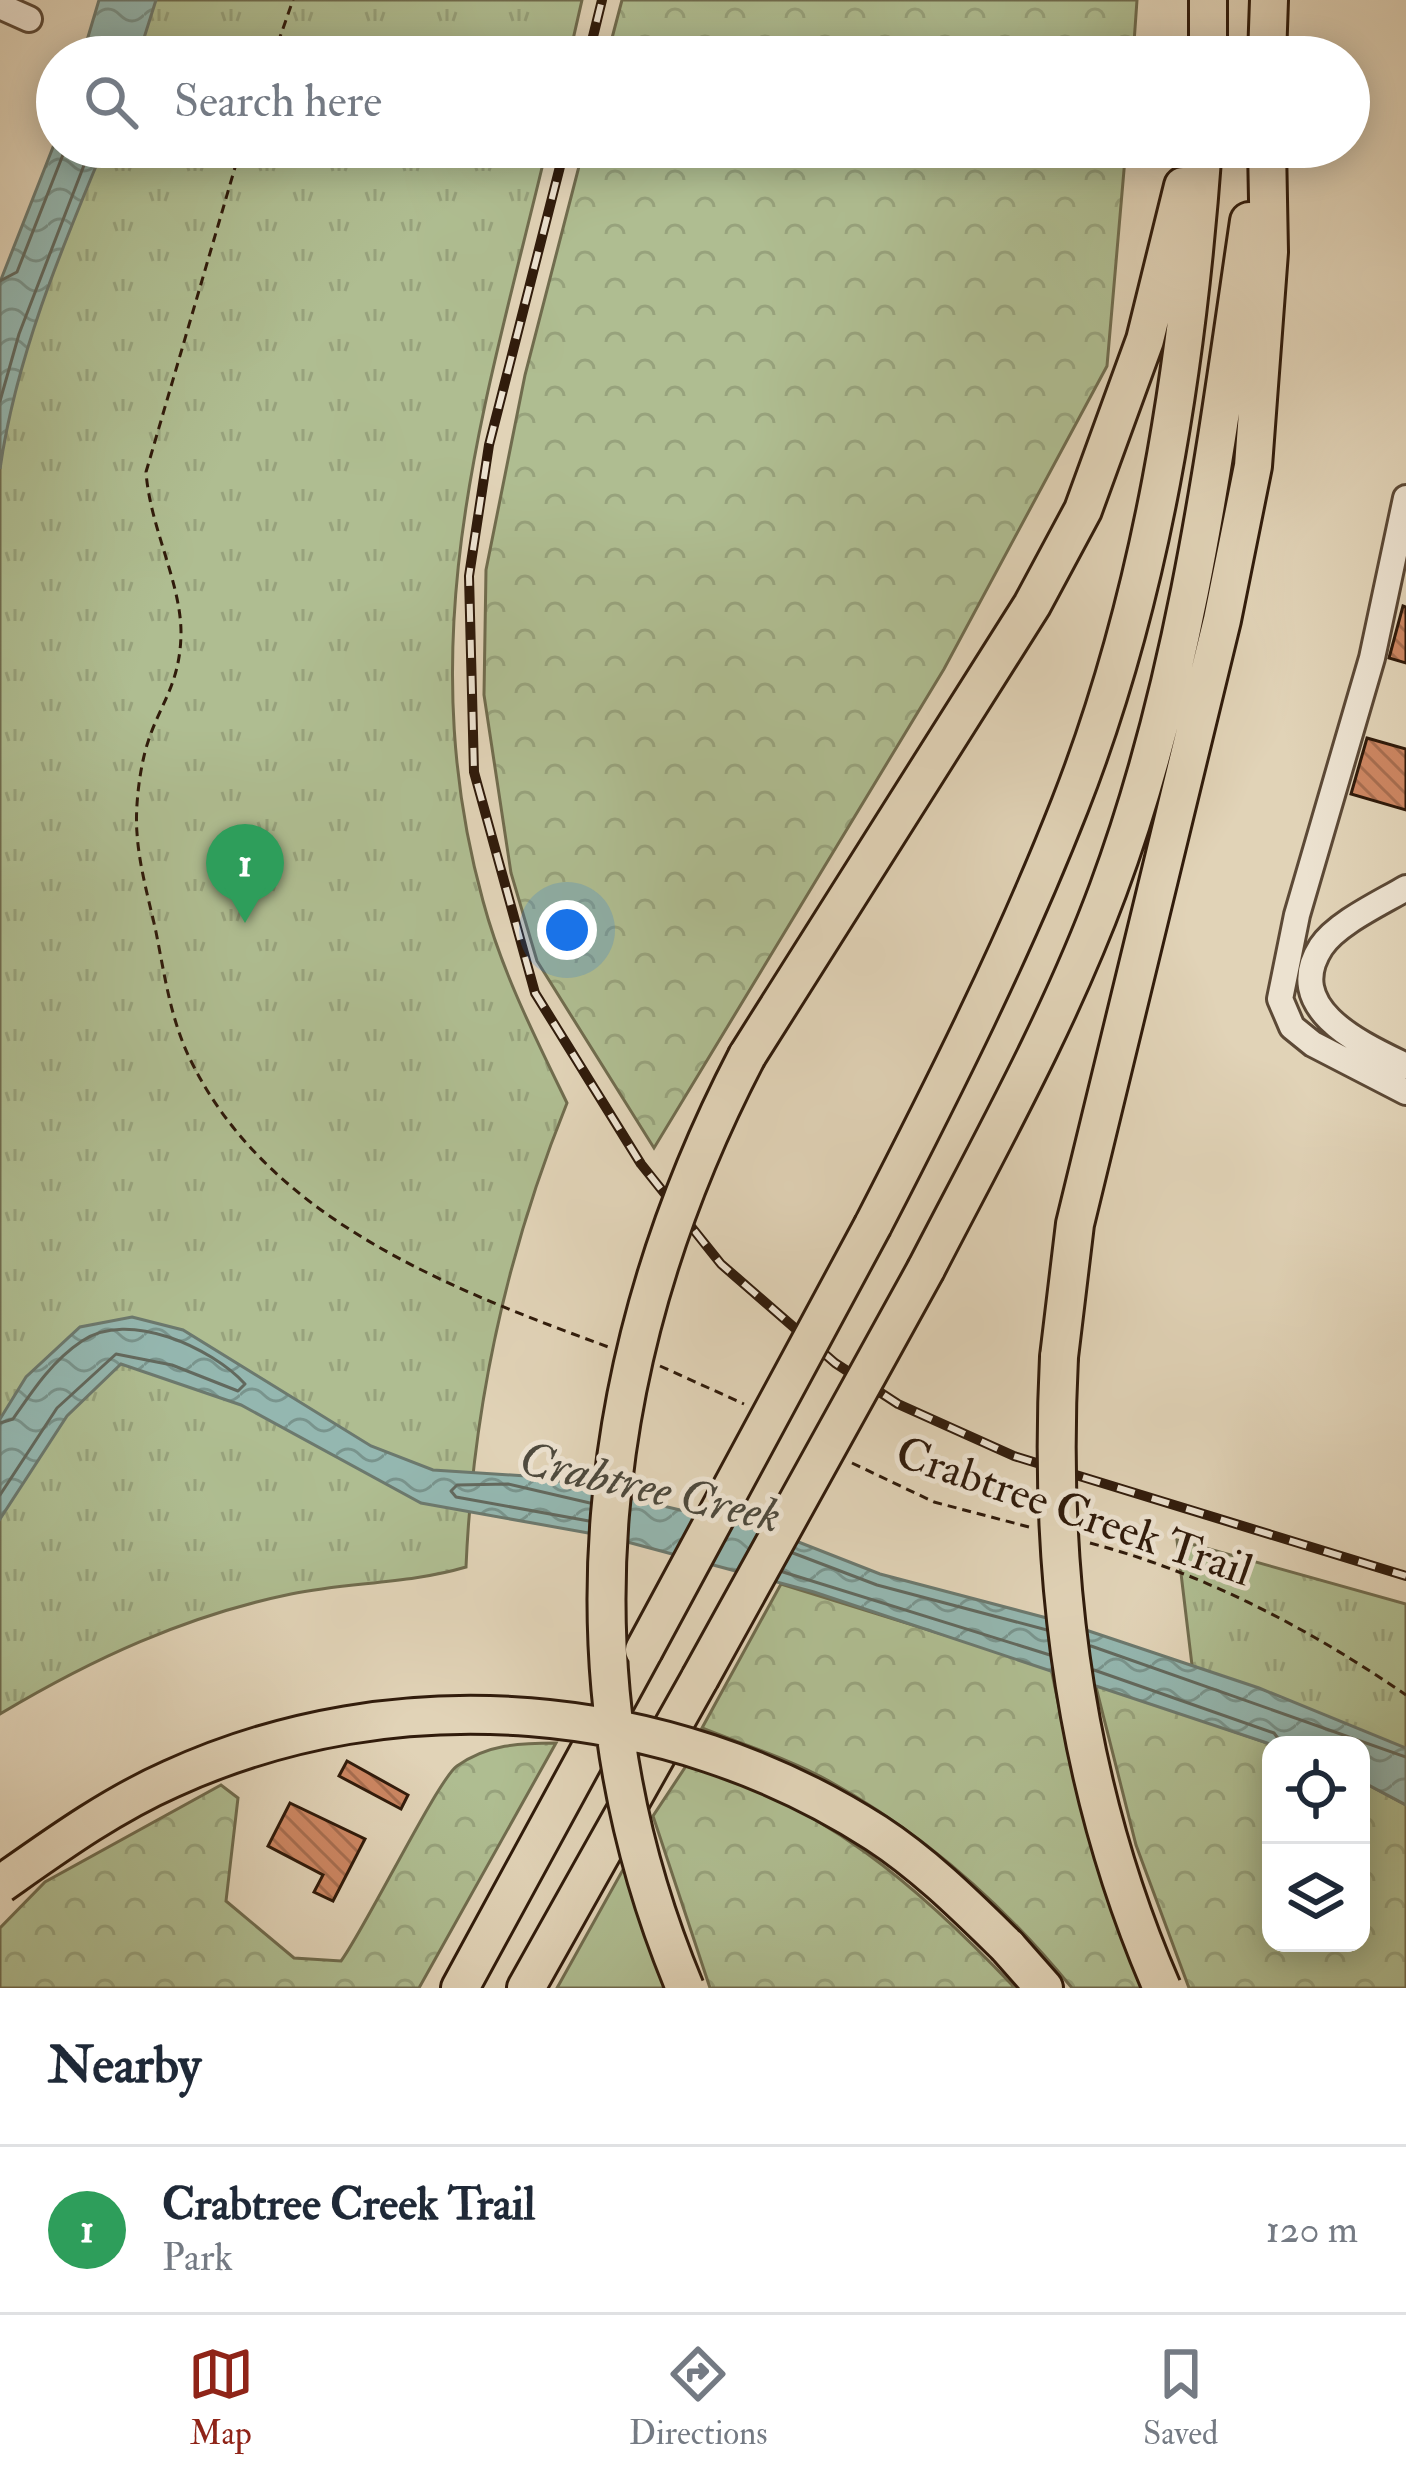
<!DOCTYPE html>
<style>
:root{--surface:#fff;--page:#f2f2f3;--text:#1f2937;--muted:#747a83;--line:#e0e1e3;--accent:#8f2418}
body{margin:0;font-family:"IM FELL Double Pica",serif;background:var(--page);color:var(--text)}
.controls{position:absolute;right:36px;bottom:36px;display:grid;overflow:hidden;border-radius:24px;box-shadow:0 6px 30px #0003}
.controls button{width:108px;height:108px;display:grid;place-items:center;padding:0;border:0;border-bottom:3px solid var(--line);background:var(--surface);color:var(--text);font:60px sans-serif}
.you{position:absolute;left:567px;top:930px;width:42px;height:42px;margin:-30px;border:9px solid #fff;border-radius:50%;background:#1a73e8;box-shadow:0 0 0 18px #1a73e833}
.badge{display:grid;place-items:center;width:78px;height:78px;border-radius:50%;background:var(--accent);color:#fff;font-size:39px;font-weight:700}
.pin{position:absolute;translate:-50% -99px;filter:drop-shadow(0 3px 6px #0008)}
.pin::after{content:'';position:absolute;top:63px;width:42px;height:36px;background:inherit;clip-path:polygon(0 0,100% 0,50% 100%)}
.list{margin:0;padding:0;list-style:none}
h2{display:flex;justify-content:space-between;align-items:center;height:156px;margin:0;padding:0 48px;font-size:51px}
h2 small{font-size:39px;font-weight:400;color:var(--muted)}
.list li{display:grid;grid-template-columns:78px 1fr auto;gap:36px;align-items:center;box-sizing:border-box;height:168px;padding:0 48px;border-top:3px solid var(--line)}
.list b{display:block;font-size:45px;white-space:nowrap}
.list p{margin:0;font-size:39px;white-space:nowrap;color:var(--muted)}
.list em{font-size:39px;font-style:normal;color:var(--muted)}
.icon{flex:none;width:66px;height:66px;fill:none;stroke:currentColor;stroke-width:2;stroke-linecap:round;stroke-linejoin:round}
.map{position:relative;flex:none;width:1406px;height:1988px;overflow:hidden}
.search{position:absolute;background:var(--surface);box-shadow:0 6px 30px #0003;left:36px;right:36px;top:36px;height:132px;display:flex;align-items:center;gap:30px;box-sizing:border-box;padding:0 42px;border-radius:66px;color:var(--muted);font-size:45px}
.sheet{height:324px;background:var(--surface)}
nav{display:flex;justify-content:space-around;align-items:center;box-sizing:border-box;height:168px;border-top:3px solid var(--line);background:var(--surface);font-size:33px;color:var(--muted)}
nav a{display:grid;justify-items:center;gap:6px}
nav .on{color:var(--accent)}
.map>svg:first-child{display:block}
.grass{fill:#afbd91;stroke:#706c4e;stroke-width:3}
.forest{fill:url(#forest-crowns);stroke:#706c4e;stroke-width:3}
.park{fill:url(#park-tufts);stroke:#706c4e;stroke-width:3}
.water{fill:url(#water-waves);stroke:#6c796e;stroke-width:3}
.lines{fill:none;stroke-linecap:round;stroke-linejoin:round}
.shore{stroke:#62695e;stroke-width:3}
.building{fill:url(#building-back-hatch);stroke:#301b0b;stroke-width:3}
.minor-casing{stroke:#5c4936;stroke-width:30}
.highway-casing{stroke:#301b0b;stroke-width:42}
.path{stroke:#301b0b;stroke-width:3;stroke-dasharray:9 6;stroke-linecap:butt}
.minor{stroke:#ece2d0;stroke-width:24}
.highway{stroke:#e1d3b7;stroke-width:36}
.rail-casing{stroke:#301b0b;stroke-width:10}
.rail{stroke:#ece2d0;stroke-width:6;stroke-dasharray:18;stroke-linecap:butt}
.highway-bridge-casing{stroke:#301b0b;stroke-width:42;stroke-linecap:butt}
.highway-bridge{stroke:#e1d3b7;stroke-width:36}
.labels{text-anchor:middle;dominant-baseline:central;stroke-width:10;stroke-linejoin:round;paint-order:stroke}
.street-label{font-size:45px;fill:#301b0b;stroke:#ece2d0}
.water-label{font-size:48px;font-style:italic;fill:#4e4a3d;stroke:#ece2d0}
</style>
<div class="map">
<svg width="1406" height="1988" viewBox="0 0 1406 1988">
<defs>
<pattern id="forest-crowns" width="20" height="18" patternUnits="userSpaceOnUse" patternTransform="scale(3)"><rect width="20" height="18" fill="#afbd91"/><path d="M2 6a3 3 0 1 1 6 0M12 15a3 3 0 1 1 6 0" fill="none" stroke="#97a27c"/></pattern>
<pattern id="park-tufts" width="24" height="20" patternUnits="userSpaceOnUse" patternTransform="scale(3)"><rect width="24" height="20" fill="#afbd91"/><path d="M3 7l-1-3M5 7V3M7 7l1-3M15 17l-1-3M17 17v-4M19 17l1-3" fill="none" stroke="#97a27c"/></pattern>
<pattern id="water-waves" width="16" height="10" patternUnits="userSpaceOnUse" patternTransform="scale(3)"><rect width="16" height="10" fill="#94b7b0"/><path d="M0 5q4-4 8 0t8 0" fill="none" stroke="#79948d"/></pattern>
<pattern id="building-back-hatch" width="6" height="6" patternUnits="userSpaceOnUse" patternTransform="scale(3)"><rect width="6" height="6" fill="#cd8763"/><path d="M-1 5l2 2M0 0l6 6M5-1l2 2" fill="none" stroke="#a76e50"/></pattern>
</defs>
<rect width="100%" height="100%" fill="#e1d3b7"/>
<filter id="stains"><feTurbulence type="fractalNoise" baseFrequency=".00167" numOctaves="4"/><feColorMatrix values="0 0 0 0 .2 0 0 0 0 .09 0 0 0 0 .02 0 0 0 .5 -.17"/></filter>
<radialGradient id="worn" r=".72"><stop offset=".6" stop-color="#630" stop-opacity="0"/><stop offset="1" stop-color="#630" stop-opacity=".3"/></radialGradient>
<path class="grass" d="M625,1866L669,1988H557Z"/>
<path class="forest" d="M622,0H1137L1133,57H607Z
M584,147H1126L1107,366L944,669L654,1148L537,961L511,873L484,695L486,570L525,375Z
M781,1584L1051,1668C1073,1778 1100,1884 1144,1988H1072C1004,1905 923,1833 829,1781C790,1759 744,1745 702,1728Z
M1095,1683L1273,1745L1271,1943H1361V1781L1406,1805V1988H1189L1136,1845Z
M556,1743L419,1988H0V1928L45,1882L221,1785L238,1798L226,1901L294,1958L341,1961C366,1927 438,1779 457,1766C488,1744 520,1743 556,1743Z
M686,1766C821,1800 922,1890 1015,1988H710L653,1816Z"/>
<path class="park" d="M149,0H582L569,57H119Z
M93,147H547C485,407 409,632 483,901C502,972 535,1037 567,1103C506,1254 473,1405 466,1567C409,1584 348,1582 291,1594C185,1616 92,1659 0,1714V371Z
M1177,1540L1406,1604V1782L1361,1745L1194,1682Z"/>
<path class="water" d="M99,0H156L138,57H82Z
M57,137V147H104C61,250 16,357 0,469V282Z
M132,1317L183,1330L371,1446L433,1470L541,1477L773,1532L880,1574L1062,1622L1259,1688L1406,1748V1805L1361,1781V1745H1273L814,1592L605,1536L421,1503L241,1405L121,1364L67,1416L0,1519V1419L26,1377L80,1327Z"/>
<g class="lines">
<path class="shore" d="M0,281L17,272L66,147
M0,401L19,334L91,147
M0,1423L13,1419C33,1390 52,1361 82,1341C128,1309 212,1348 245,1384L238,1391L172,1365L116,1354L57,1408L0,1495
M589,1521L456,1497L451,1491L457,1485L508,1484L590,1503
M793,1553L877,1585L1047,1630
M783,1572L1050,1655
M1091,1646L1406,1757
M1094,1670L1274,1733L1283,1745"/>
</g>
<path class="building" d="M1403,606L1406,607V663L1389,658Z
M1367,738L1406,749V810L1351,794Z
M347,1761L408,1795L401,1809L339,1776Z
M290,1803L365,1839L333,1901L314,1892L323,1875L268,1846Z"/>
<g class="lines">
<defs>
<path id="minor" d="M0,6L29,19
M1406,498L1372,658L1297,915L1280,999L1292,1027L1313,1044L1406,1092
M1406,888C1381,903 1337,923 1321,947C1281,1009 1363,1045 1406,1066"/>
<path id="highway" d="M1208,0V57
M1267,57L1269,0
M747,1056L1032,605L1083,510L1145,340L1183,186
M873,1225C944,1087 1013,950 1070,805C1152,596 1187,370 1203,147
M926,1269C990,1145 1059,1022 1108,890C1188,675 1216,446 1249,221
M1059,1357L1075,1224L1222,620L1253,466L1269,252L1267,147
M1007,1946L1044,1988
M460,1988L644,1650
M526,1988L700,1678"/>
</defs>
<use href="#minor" class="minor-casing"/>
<use href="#highway" class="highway-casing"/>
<path class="path" d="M273,57L293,0
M241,147L146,472C150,527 180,580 181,631C181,687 157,706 145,752C139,775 135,810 137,833C139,866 149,900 156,932C165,977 171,1022 192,1063C271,1222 456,1291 611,1348
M660,1366L744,1404
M852,1463L934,1502L1029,1527
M1090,1543C1204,1573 1310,1629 1406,1695"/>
<use href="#minor" class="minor"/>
<use href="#highway" class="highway"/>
<defs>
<path id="rail" d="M588,57L602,0
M565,147L489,445L469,576L474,772L535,993L641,1164L721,1264L835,1363L898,1404L1014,1456L1406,1576"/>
</defs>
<use href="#rail" class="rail-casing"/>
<use href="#rail" class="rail"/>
<defs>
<path id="highway-bridge" d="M1059,1357C1048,1573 1075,1788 1162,1988
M644,1650L873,1225
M700,1678L926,1269
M1,1884C55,1846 110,1806 171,1779C396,1676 668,1699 876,1833C925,1865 966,1906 1007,1946
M685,1988C555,1677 594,1350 747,1056"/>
</defs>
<use href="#highway-bridge" class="highway-bridge-casing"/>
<use href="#highway-bridge" class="highway-bridge"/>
</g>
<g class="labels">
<g class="street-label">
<text transform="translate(1074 1512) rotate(19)">Crabtree Creek Trail</text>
</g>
<g class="water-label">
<text transform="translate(650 1488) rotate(13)">Crabtree Creek</text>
</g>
</g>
<rect width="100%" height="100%" filter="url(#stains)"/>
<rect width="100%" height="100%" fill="url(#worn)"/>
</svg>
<div class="controls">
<button><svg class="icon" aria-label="locate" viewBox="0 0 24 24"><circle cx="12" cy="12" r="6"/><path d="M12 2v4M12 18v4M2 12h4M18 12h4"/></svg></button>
<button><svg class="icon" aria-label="layers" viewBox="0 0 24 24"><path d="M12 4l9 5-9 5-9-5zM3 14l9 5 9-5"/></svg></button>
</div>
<div class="you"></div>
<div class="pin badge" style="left:245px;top:923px;background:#2e9e5b">1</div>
<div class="search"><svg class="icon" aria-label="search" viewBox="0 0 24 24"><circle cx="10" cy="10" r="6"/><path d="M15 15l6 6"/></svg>Search here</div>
</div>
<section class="sheet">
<h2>Nearby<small></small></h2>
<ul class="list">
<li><span class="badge" style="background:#2e9e5b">1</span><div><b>Crabtree Creek Trail</b><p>Park</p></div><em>120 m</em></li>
</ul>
</section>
<nav>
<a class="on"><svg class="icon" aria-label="map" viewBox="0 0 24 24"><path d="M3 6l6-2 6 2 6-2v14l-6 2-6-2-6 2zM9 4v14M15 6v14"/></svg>Map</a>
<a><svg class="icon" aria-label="directions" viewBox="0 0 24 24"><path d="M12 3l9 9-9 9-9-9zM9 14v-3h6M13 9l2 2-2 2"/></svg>Directions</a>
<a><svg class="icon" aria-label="saved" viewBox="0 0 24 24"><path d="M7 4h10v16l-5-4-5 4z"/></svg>Saved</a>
</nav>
